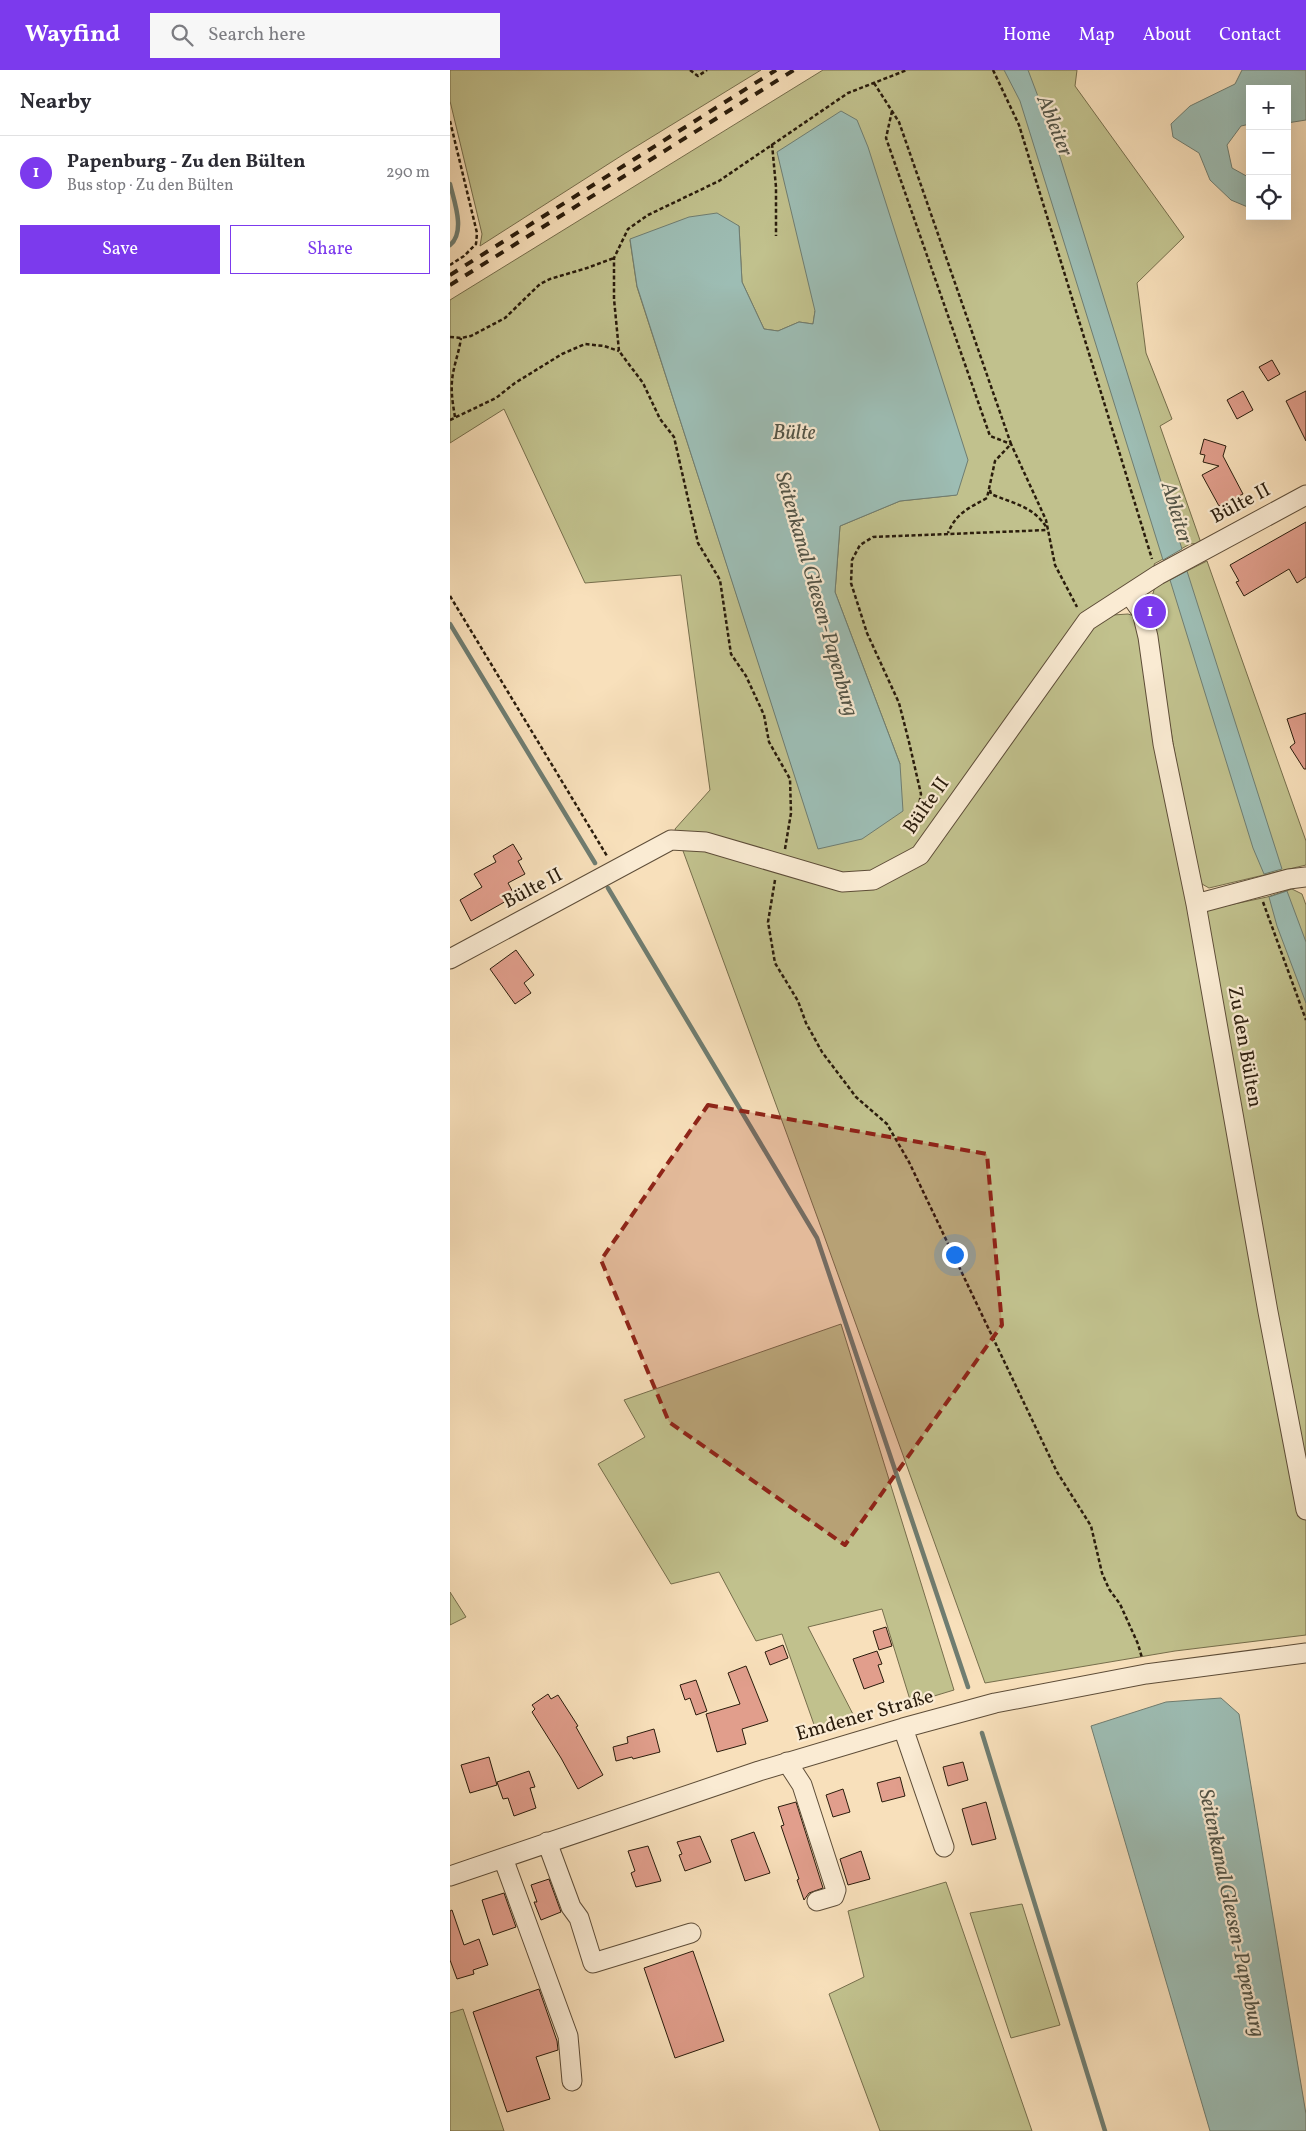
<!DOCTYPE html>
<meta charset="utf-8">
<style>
:root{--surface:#fff;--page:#f7f7f7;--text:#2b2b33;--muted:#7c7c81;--line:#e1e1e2;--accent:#7c3aed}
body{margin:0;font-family:Vollkorn,serif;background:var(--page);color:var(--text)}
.controls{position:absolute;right:15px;top:15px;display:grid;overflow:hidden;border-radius:0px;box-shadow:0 5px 20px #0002}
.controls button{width:45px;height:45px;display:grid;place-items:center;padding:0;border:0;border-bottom:1px solid var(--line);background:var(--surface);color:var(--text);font:25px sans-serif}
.you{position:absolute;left:504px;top:1184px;width:18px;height:18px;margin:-12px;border:4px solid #fff;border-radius:50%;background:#1a73e8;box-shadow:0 0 0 8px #1a73e833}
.badge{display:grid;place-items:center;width:32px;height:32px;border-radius:50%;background:var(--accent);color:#fff;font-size:16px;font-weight:700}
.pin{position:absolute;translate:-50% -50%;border:2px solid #fff;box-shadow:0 1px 5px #0006}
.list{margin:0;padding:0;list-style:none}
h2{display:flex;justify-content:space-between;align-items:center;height:65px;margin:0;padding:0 20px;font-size:21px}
h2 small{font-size:16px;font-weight:400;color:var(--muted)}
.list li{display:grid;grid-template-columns:32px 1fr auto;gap:15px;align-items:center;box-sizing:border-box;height:75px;padding:0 20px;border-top:1px solid var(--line)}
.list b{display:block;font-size:19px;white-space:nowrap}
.list p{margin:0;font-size:16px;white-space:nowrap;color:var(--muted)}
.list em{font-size:16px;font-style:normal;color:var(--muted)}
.actions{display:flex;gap:10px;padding:15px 20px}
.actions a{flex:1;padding:11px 0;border:1px solid var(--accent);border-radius:0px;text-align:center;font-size:18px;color:var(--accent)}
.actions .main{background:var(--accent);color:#fff}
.icon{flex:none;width:28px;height:28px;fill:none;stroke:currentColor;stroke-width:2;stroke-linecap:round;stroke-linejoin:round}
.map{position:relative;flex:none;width:856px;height:2061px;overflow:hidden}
header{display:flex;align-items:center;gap:30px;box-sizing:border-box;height:70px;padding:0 25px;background:var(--accent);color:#fff}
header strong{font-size:24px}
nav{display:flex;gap:28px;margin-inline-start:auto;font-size:18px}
.search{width:350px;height:45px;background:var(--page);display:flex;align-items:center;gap:12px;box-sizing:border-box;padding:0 18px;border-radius:0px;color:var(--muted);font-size:19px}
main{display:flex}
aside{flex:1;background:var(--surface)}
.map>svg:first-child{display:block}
.green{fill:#c1c18d;stroke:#766e4c;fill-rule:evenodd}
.water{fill:#9dbdb4;stroke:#6f7d71}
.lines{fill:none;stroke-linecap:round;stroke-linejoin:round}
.stream{stroke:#6f7d71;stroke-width:4.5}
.building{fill:#e19e8c;stroke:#2a1c0c}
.minor-casing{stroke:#5e4d38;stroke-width:21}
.path{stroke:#2a1c0c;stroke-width:2.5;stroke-dasharray:4 2.5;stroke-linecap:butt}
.minor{stroke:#faebd3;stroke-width:19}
.rail{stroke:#2a1c0c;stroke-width:4;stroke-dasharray:9 9;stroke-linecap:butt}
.marked{fill:#8f2418;fill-opacity:0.2;stroke:#8f2418;stroke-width:4;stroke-dasharray:10 6;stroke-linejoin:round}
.labels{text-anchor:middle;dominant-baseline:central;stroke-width:4.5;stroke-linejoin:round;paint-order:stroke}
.street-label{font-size:20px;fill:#2a1c0c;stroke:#faebd3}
.water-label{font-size:21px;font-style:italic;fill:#525447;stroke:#faebd3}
</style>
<header>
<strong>Wayfind</strong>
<div class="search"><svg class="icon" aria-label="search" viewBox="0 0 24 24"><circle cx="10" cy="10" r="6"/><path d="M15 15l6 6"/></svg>Search here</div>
<nav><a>Home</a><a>Map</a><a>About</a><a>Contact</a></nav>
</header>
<main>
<aside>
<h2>Nearby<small></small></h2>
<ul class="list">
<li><span class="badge">1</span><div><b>Papenburg - Zu den Bülten</b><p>Bus stop · Zu den Bülten</p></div><em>290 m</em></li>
</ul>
<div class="actions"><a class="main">Save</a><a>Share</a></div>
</aside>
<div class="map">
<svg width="856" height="2061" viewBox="0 0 856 2061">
<rect width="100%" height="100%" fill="#f8e0bb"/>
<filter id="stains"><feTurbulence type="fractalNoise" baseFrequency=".004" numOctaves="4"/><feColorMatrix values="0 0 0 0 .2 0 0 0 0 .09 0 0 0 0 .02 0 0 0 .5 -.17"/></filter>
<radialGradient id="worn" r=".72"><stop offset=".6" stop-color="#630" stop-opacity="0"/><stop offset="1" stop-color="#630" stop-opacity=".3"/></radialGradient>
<path class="green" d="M0,0H311L174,84L30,176L32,164L0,31Z
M373,0H627L625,16L734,167L687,213L696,283L722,349L710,356L751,473L740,474L704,494L706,498L663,545L678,544L684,546L756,840L817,827L842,819L852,824L856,835V1565L725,1581L535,1613L372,1160L225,759L260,720L231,505L135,513L54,339L0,373V230ZM289,156L292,212L314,259L328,261L349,252L363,254L365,241L506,425L450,431L390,456L385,522L450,694L369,779L187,217L180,170Z
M757,491L856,771V795L759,818L752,814L746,806L703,557L712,555L708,536L699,537L704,520L707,516Z
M391,1254L504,1620L461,1633L432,1539L358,1557L406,1650L367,1663L332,1564L306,1571L269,1502L221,1514L148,1394L195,1367L174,1330Z
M0,1522L16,1547L0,1555Z
M496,1812L582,2061H430L379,1924L414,1907L398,1841Z
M572,1834L610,1955L561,1968L520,1843Z
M13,1939L54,2061H0V1943Z"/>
<path class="water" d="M554,0H578L606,74L732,479L713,490L570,31Z
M792,0H856V50L837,53V19H800V54L791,56L777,75L782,98L800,108V138L781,130L760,110L749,83L723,67L721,54L740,36L785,14Z
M391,41L407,50L418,77L518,390L507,425L450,431L390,456L385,522L450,694L453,741L412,769L368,779L187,216L180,169L239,147L267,143L289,156L292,212L314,259L328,261L349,252L363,254L365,241L327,82Z
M737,501L832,799L814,804L803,778L720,510Z
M837,821L856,872V933L827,856L819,827Z
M771,1628L789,1644L856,2044V2061H760L641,1656L716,1632Z"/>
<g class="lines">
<path class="stream" d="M0,114C4,131 16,162 0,175
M0,554L145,793
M158,818L367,1168L518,1617
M532,1663L655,2061"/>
</g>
<path class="building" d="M822,290L830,304L818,311L809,297Z
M793,321L803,340L787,349L777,330Z
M856,321V371L836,331Z
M754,369L776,376L773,386L793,424L769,436L752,405L769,396L753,392L755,385L750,384Z
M856,452V507L847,513L839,499L794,526L786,512L789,511L780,495Z
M856,643V699H854L840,677L845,673L837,649Z
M63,774L72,789L68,791L75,804L58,813L65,826L21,851L10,830L32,817L24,804L46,792L43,786Z
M66,880L84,905L74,913L81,923L65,934L40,899Z
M436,1557L442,1576L429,1580L423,1561Z
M333,1575L338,1588L320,1595L315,1582Z
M427,1581L432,1594L428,1595L434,1612L414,1619L403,1589Z
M296,1596L318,1651L292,1659L296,1674L267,1682L256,1644L290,1634L278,1603Z
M246,1610L257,1641L246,1645L240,1628L235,1630L230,1615Z
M98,1624L101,1629L108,1625L128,1656L126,1657L153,1705L128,1719L111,1688L82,1642L85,1639L82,1635Z
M204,1659L210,1682L183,1689L182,1687L166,1691L163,1677L178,1673L177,1667Z
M39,1687L47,1715L20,1723L11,1695Z
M513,1692L518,1710L498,1716L493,1697Z
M79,1701L85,1717L80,1718L86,1738L64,1746L58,1728L53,1729L47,1712Z
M450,1707L455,1726L432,1732L427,1713Z
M393,1719L400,1742L383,1747L376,1725Z
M346,1732L373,1818L359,1823L354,1830L347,1810L349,1809L331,1756L334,1755L328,1737Z
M536,1732L546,1769L522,1775L512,1739Z
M304,1762L320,1803L295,1811L281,1770Z
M250,1766L261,1792L235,1801L229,1785L232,1784L227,1772Z
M198,1776L211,1811L186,1817L181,1803L185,1801L178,1781Z
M411,1781L420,1809L398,1815L390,1789Z
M99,1809L111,1842L91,1850L84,1832H87L81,1815Z
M54,1823L66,1857L43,1865L32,1830Z
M2,1840L14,1875L29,1869L38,1895L23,1900L24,1904L7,1909L0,1890V1841Z
M243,1881L274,1971L225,1988L194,1898Z
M89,1919L107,1971L108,1980L86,1987L100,2029L57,2042L23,1942Z"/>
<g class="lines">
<defs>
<path id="minor" d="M680,525L692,542L698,567L713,674L746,834L818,1242L856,1440
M746,834L839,809L856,807
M0,889L221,770L256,772L392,812L423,810L470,785L637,551L708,505L856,425
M453,1658L494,1777
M337,1692L352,1715L386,1820L384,1826L367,1831
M97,1772L121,1837L129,1848L143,1893L241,1863
M53,1788L118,1966L122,2011
M0,1806L309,1701L453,1658L545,1633L696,1604L856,1583"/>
</defs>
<use href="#minor" class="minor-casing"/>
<path class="path" d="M240,0L248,6L257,0
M543,0L569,55L702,489
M424,13L449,52L561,374L545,391L537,428C519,438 506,443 498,463
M442,41L436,68L540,366L561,374L596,450L605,495L627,537
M0,51L27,163L26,174L14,186L0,195
M322,74L326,117V166
M0,267L11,268L21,266L55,248L90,214L100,209L137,198L164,188
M5,347C3,335 1,324 2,311C3,297 9,283 11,268
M0,350L46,328L65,313L112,284L135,274L154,276L169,281
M540,420L541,424C564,434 583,436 597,458
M0,526L157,786
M464,764L471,724L459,672L449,633L417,563L401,513L402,490L410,475L423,467L598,460
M335,779L341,743L340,709L319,672L314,645L296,606L281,584L270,510L248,473L224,367L210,349L193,313L169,281L164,229V188L178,159L198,145L269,111L398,23L457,0
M325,810L318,852L325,893L348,931L356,953L372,982L406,1027L437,1054L459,1092L607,1402L641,1456L652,1503L659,1519L670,1534L688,1574L692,1588
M813,832L856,950"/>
<use href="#minor" class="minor"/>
<path class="rail" d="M0,205L326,0
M0,215L344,0"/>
</g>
<path class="marked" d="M258,1035L537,1084L552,1255L395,1475L219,1352L151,1190Z"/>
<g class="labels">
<g class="street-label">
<text transform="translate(791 434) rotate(-28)">Bülte II</text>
<text transform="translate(477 736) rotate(-55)">Bülte II</text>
<text transform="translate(83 819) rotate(-28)">Bülte II</text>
<text transform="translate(794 977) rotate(80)">Zu den Bülten</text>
<text transform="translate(415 1646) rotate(-16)">Emdener Straße</text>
</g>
<g class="water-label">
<text transform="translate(604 56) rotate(68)">Ableiter</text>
<text x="344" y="363">Bülte</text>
<text transform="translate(726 443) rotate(73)">Ableiter</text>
<text transform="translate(366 524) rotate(74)">Seitenkanal Gleesen-Papenburg</text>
<text transform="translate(781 1843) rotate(78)">Seitenkanal Gleesen-Papenburg</text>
</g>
</g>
<rect width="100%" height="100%" filter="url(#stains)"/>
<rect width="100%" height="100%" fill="url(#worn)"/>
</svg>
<div class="controls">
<button>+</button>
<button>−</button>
<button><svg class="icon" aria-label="locate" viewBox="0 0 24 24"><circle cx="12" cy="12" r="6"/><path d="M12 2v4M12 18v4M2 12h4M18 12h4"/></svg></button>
</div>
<div class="you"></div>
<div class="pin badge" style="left:700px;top:542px">1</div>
</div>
</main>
